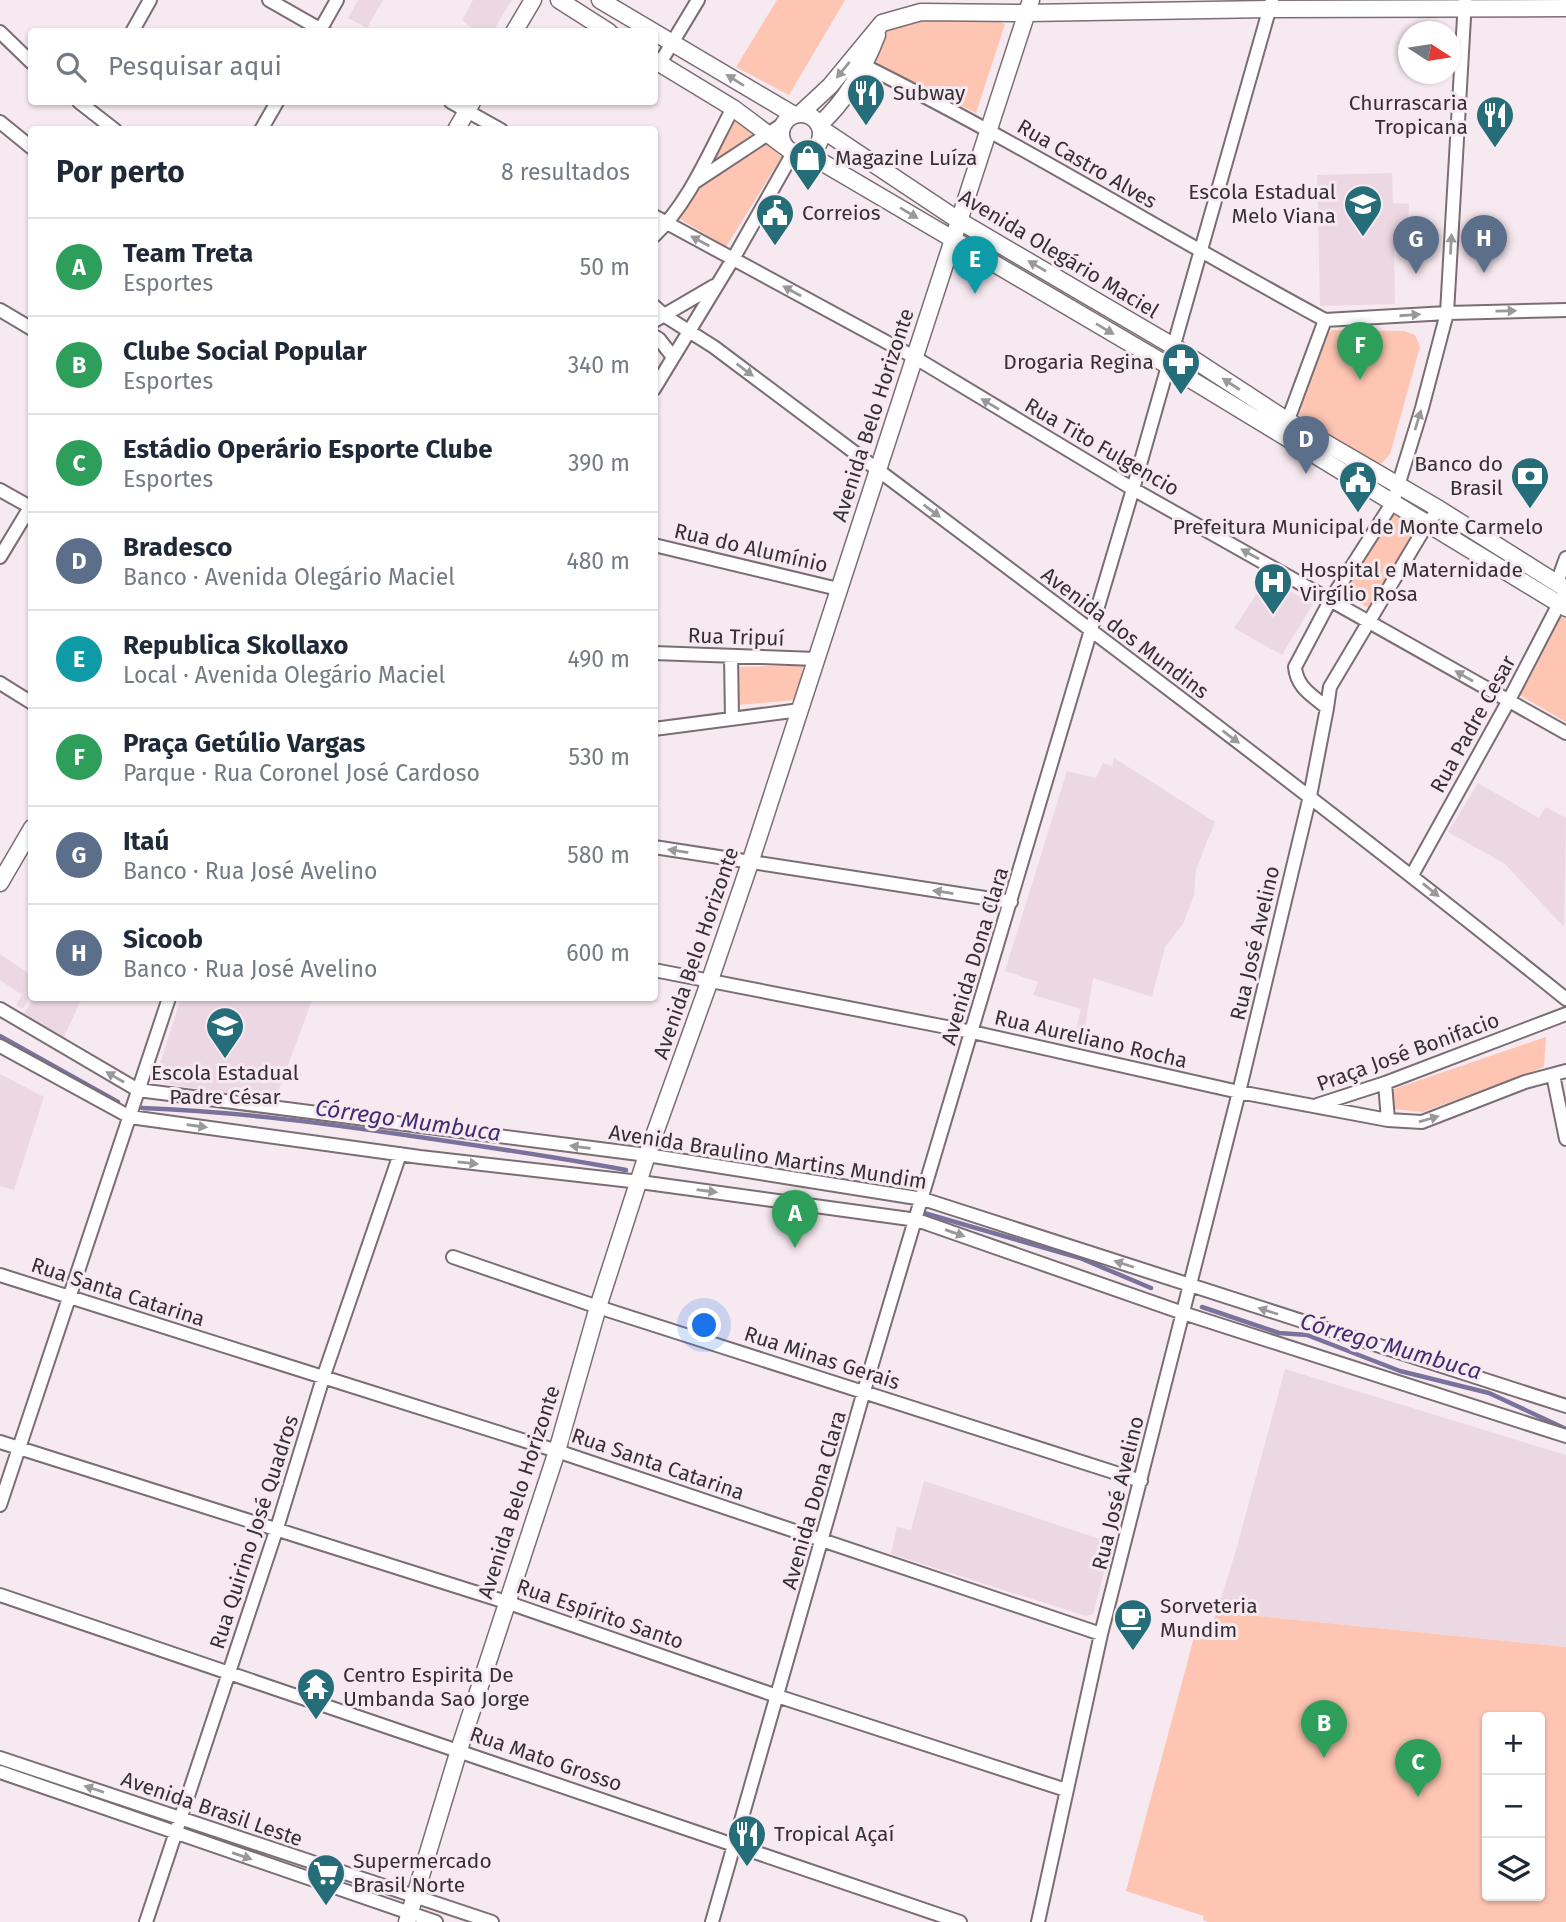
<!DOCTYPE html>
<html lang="pt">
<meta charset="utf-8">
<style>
:root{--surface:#fff;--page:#f2f2f3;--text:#1f2937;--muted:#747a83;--line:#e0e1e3;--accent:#256d79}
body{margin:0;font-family:"Fira Sans",sans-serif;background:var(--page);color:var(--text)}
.controls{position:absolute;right:21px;bottom:21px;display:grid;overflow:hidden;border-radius:7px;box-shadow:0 2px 5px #0004}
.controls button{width:63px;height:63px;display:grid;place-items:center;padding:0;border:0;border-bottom:2px solid var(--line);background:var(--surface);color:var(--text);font:35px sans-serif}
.compass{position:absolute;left:1398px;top:21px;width:63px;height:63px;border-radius:50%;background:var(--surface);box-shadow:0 2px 5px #0004;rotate:102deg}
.you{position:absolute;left:705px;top:1326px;width:24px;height:24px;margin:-18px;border:5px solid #fff;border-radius:50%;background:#1a73e8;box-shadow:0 0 0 10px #1a73e833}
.badge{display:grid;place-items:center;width:46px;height:46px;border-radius:50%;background:var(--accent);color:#fff;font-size:23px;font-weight:700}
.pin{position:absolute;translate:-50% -58px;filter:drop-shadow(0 2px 4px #0008)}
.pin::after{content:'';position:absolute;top:37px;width:24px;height:21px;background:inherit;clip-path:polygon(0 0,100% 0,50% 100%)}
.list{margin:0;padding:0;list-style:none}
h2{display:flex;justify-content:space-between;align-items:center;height:91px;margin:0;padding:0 28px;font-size:30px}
h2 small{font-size:23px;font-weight:400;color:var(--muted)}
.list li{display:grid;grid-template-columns:46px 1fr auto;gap:21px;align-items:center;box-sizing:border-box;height:98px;padding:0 28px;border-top:2px solid var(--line)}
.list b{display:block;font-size:26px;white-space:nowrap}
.list p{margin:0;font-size:23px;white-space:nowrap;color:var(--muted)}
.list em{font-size:23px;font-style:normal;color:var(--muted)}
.icon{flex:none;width:38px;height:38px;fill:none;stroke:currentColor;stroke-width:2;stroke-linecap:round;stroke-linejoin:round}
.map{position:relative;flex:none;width:1566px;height:1922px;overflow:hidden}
.search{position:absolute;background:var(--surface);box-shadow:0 2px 5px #0004;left:28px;top:28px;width:630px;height:77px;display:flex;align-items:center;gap:18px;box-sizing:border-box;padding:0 24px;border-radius:7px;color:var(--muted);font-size:26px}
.panel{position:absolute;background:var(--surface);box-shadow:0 2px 5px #0004;left:28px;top:126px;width:630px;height:875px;border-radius:7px}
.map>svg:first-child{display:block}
.built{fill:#ecd8e3}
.green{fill:#fec5b3;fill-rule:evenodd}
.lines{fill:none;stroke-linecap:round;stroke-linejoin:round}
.stream{stroke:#79729c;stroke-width:4.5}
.street-casing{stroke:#7a6e75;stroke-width:16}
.secondary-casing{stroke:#7a6e75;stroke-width:19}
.street{stroke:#fff;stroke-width:12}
.secondary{stroke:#fff;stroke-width:16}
.oneway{fill:#9a9899}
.labels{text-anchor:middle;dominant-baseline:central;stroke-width:6;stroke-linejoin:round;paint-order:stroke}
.poi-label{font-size:21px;fill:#353033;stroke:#f7e9f0;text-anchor:start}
.street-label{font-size:21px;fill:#353033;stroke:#f7e9f0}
.water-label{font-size:23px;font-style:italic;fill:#3f2e75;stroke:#f7e9f0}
</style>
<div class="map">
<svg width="1566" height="1922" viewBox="0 0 1566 1922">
<rect width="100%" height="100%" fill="#f7e9f0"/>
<path class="built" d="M358,0H383L367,28L348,18Z
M473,0H512L493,31H472L473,29L462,20Z
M1392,173L1393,203L1409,204L1406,250H1394L1395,304L1320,306L1317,175Z
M1267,578L1313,604L1282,655L1234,628Z
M1114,758L1215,822L1196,869L1194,896L1183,924L1165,947L1152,997L1093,978L1082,1046L1073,1043L1081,1009L1033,995L1038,982L1005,971L1067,771L1096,778L1103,763L1112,766Z
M1478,783L1539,818L1546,807L1566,818L1564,927L1505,864L1448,832Z
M0,954L31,975V994L23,1009L16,1005L22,995L0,980Z
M33,998H82L63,1039L21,1018Z
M181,998H313L274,1102L156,1082V1076Z
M0,1074L44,1097L14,1190L0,1186Z
M1285,1369L1566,1455V1647L1217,1612L1237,1547Z
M924,1481L1112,1543L1093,1614L1086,1616L891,1554L897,1527L911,1530Z"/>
<path class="green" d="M777,0H845L789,95L736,67Z
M939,20H994L1005,24L976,113L873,63L888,29L918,21Z
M733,120L756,134L707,167Z
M765,140L784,153L726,247L677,217L695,190Z
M1332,330L1404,331L1415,335L1420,347L1390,454L1382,463L1371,464L1305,423L1299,414L1323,339Z
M1394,507L1423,525L1373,610L1341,593Z
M1561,613L1566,614V722L1521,696L1520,689Z
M804,665L795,700L739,705L737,667Z
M1546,1037L1544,1067L1423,1112L1393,1109L1391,1090Z
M1217,1612L1566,1647V1922H1208L1203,1920L1204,1916L1126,1891L1196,1630L1214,1619ZM1487,1717H1540V1896H1487Z"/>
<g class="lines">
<path class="stream" d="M0,1036L118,1102
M142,1108C228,1111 313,1122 398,1134C475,1145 550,1156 626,1170
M924,1213L1080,1258L1151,1288
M1202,1307L1279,1333L1307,1335L1400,1371L1489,1393L1566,1429"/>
<defs>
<path id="street" d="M269,0L325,32
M0,32L32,63
M132,32L150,0
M319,32L337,0
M660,63L698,0
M865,66C1022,144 1171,237 1325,320
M79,102L115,130
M451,102L501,130
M0,122L32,148
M261,130L277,102
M695,182L783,124
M654,216L914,357L1133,489L1566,733
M654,236C690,202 710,150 733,108
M654,306L665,316L714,347C1000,562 1288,775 1566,999
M0,310L32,329
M1325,320L1447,313L1566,310
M654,321L714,286
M654,336L659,339L673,357
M654,389L733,259L793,153
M1285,428L1325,320
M0,490L32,508
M654,545L838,589
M0,557L32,504
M1557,583L1566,558
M654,653L816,659
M731,656L732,719
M0,683L32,703
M1327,708L1330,687L1427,524L1439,509
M654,729L800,710
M654,847L1011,902
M1412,875L1508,702L1562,598
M654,970L972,1032L1239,1092L1388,1120L1422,1122L1525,1082L1566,1071
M0,1009L138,1090L647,1155L923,1199L1566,1406
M0,1046L130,1117L420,1157L640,1182L917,1220L1183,1313L1566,1436
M1553,1075L1566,1139
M1385,1083L1388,1120
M1317,1105L1385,1083L1566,1014
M453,1257L598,1307L1141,1481
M0,1275L557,1451L1101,1634
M0,1442L506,1602L777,1696L1066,1790
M0,1505L169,998
M0,1595L960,1922
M0,1758L492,1922
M0,1772L436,1922
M146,1922L277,1528L323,1378L400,1154
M712,1922L864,1391L1133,489L1272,0
M1038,1922L1101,1634L1239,1092L1310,796L1327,708C1312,695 1297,688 1295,667L1331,599L1393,502L1422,408L1447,313L1465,0"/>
<path id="secondary" d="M559,0L609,32
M600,0L794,115
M514,32L533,0
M654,60L733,108L784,146
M801,113L830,86L882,23L921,12L1027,13L1269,9L1566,8
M781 134a20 20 0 1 1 40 0a20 20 0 1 1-40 0Z
M819,125C846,101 864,69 877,35
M820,128L958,220L1173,346L1288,421L1439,509L1566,589
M456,130L472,102
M808,154L1167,365L1566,608
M0,883L32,828
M407,1922L459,1750L557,1451L598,1307L647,1155L710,980L750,863L1031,0"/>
</defs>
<use href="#street" class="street-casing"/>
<use href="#secondary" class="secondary-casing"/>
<use href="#street" class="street"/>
<use href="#secondary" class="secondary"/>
</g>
<defs><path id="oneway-solid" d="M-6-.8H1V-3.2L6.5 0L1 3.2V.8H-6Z" transform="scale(1.75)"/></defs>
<g class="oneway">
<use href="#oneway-solid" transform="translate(843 70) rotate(129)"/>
<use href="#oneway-solid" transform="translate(735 80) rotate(-148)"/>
<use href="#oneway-solid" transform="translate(909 213) rotate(31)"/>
<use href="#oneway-solid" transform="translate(700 241) rotate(-152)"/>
<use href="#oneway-solid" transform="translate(1451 244) rotate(-87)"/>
<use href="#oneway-solid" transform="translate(1037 266) rotate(-150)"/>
<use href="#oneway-solid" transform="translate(792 291) rotate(-151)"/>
<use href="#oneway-solid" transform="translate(1506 311) rotate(-1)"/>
<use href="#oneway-solid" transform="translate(1410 315) rotate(-4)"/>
<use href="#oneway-solid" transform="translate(1105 329) rotate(31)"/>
<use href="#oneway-solid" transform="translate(745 370) rotate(37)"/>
<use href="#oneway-solid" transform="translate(1231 384) rotate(-147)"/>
<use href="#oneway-solid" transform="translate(990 404) rotate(-149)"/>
<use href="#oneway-solid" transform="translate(1418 420) rotate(-73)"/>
<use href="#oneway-solid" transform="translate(932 511) rotate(37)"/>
<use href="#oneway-solid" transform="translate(1250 554) rotate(-151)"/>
<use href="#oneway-solid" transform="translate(1464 676) rotate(-150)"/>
<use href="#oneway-solid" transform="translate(1231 737) rotate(37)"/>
<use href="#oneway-solid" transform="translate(678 851) rotate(-171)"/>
<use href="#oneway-solid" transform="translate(1431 890) rotate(39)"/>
<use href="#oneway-solid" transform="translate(943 892) rotate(-171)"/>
<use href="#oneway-solid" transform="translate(115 1077) rotate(-150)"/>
<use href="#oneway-solid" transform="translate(1429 1119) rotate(-16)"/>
<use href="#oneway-solid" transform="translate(197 1126) rotate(8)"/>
<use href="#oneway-solid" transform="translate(580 1147) rotate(-173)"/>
<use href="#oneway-solid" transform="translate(468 1163) rotate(6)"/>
<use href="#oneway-solid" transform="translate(707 1191) rotate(8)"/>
<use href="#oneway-solid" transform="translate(955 1233) rotate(19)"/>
<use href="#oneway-solid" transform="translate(1124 1264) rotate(-162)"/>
<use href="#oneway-solid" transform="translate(1268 1311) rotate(-162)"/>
<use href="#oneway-solid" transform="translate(94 1789) rotate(-162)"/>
<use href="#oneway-solid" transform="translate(242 1856) rotate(19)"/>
</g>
<defs>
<symbol id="restaurant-pin" viewBox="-11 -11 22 30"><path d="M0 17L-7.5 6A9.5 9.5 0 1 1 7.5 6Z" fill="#256d79" stroke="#f7e9f0"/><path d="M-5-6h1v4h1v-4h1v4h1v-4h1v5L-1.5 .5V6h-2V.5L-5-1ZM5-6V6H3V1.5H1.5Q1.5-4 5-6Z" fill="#fff"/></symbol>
<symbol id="shop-pin" viewBox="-11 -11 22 30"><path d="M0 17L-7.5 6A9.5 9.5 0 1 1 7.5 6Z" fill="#256d79" stroke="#f7e9f0"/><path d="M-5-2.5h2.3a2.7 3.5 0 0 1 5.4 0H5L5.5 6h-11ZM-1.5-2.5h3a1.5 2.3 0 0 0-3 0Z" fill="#fff"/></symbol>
<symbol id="school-pin" viewBox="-11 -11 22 30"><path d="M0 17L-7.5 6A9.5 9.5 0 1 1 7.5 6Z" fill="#256d79" stroke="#f7e9f0"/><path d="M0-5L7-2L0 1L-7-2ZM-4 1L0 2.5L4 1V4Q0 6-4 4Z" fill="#fff"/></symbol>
<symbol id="civic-pin" viewBox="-11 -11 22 30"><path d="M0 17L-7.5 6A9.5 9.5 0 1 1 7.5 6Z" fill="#256d79" stroke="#f7e9f0"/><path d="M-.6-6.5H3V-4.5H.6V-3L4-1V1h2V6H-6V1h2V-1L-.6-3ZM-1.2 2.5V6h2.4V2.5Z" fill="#fff"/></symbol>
<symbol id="pharmacy-pin" viewBox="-11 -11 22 30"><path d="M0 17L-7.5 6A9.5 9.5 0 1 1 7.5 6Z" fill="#256d79" stroke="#f7e9f0"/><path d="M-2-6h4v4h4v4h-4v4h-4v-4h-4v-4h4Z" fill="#fff"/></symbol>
<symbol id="bank-pin" viewBox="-11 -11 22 30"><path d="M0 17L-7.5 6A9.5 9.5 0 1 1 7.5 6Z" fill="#256d79" stroke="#f7e9f0"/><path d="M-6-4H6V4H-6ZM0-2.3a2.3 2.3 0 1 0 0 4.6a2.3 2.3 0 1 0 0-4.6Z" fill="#fff"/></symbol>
<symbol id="hospital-pin" viewBox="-11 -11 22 30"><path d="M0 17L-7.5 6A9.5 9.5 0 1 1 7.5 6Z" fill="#256d79" stroke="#f7e9f0"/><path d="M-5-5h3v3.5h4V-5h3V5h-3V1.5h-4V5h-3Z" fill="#fff"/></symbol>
<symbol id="cafe-pin" viewBox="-11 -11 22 30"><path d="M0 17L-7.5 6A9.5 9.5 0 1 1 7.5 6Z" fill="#256d79" stroke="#f7e9f0"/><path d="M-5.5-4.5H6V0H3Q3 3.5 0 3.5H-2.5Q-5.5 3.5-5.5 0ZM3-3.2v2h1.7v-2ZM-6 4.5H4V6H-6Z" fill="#fff"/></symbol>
<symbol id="temple-pin" viewBox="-11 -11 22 30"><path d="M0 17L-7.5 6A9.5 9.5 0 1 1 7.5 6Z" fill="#256d79" stroke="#f7e9f0"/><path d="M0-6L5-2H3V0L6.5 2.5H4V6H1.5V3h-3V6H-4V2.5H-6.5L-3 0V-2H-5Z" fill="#fff"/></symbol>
<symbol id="supermarket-pin" viewBox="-11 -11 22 30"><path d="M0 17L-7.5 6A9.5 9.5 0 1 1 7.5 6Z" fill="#256d79" stroke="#f7e9f0"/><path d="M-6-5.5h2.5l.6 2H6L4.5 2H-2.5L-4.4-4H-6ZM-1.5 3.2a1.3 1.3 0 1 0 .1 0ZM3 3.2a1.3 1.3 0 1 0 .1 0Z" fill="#fff"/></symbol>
</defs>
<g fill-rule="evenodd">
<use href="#restaurant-pin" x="844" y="71" width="44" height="60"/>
<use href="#restaurant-pin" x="1473" y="93" width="44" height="60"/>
<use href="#shop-pin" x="786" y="136" width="44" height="60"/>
<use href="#school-pin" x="1341" y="182" width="44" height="60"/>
<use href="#civic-pin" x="753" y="191" width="44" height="60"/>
<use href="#pharmacy-pin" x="1159" y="340" width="44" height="60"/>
<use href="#bank-pin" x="1508" y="454" width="44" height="60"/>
<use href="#civic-pin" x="1336" y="458" width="44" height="60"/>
<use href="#hospital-pin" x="1251" y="560" width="44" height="60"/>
<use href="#school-pin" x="203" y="1004" width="44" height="60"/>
<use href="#cafe-pin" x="1111" y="1596" width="44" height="60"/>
<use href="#temple-pin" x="294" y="1665" width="44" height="60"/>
<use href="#restaurant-pin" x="725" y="1812" width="44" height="60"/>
<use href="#supermarket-pin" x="304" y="1851" width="44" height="60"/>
</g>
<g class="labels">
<g class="poi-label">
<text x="893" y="93">Subway</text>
<text x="1468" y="103" text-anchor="end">Churrascaria<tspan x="1468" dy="24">Tropicana</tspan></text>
<text x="835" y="158">Magazine Luíza</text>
<text x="1336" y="192" text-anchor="end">Escola Estadual<tspan x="1336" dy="24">Melo Viana</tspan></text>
<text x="802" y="213">Correios</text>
<text x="1154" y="362" text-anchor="end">Drogaria Regina</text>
<text x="1503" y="464" text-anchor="end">Banco do<tspan x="1503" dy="24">Brasil</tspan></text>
<text x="1358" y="527" text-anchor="middle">Prefeitura Municipal de Monte Carmelo</text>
<text x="1300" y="570">Hospital e Maternidade<tspan x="1300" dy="24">Virgílio Rosa</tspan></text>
<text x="225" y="1073" text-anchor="middle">Escola Estadual<tspan x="225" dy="24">Padre César</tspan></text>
<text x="1160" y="1606">Sorveteria<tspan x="1160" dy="24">Mundim</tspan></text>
<text x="343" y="1675">Centro Espirita De<tspan x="343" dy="24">Umbanda Sao Jorge</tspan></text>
<text x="774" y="1834">Tropical Açaí</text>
<text x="353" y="1861">Supermercado<tspan x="353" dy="24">Brasil Norte</tspan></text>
</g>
<g class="street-label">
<text transform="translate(1087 164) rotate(30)">Rua Castro Alves</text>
<text transform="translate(1059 254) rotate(31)">Avenida Olegário Maciel</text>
<text transform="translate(873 415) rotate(-72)">Avenida Belo Horizonte</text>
<text transform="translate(1102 447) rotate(30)">Rua Tito Fulgencio</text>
<text transform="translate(751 548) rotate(13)">Rua do Alumínio</text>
<text transform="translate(1125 633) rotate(37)">Avenida dos Mundins</text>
<text transform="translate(736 637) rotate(2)">Rua Tripuí</text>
<text transform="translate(1473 724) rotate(-61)">Rua Padre Cesar</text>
<text transform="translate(1255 943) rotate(-77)">Rua José Avelino</text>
<text transform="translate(696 953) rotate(-71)">Avenida Belo Horizonte</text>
<text transform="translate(975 956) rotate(-73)">Avenida Dona Clara</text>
<text transform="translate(1091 1039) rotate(13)">Rua Aureliano Rocha</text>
<text transform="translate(1408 1052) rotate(-20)">Praça José Bonifacio</text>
<text transform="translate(768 1157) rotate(9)">Avenida Braulino Martins Mundim</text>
<text transform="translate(118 1292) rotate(18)">Rua Santa Catarina</text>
<text transform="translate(822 1358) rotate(18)">Rua Minas Gerais</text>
<text transform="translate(658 1464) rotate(19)">Rua Santa Catarina</text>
<text transform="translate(519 1492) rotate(-72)">Avenida Belo Horizonte</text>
<text transform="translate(1118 1493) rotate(-76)">Rua José Avelino</text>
<text transform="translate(814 1500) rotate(-74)">Avenida Dona Clara</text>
<text transform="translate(254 1532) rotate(-72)">Rua Quirino José Quadros</text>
<text transform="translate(600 1614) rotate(19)">Rua Espírito Santo</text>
<text transform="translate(546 1759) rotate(19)">Rua Mato Grosso</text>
<text transform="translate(212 1809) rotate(19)">Avenida Brasil Leste</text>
</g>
<g class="water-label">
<text transform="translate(408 1120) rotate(8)">Córrego Mumbuca</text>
<text transform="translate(1391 1346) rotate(16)">Córrego Mumbuca</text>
</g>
</g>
</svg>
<div class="controls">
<button>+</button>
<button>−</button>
<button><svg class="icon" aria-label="layers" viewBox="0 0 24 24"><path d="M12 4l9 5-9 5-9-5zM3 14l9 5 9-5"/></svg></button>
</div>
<svg class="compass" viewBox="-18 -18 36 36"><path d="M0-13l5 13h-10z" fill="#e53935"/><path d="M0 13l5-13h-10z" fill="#747a83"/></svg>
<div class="you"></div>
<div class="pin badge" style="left:795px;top:1248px;background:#2e9e5b">A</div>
<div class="pin badge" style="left:1324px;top:1758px;background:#2e9e5b">B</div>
<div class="pin badge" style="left:1418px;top:1797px;background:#2e9e5b">C</div>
<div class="pin badge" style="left:1306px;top:474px;background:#5c6f8a">D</div>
<div class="pin badge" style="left:975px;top:294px;background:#0f9aa8">E</div>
<div class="pin badge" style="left:1360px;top:380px;background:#2e9e5b">F</div>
<div class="pin badge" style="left:1416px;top:274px;background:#5c6f8a">G</div>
<div class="pin badge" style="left:1484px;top:273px;background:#5c6f8a">H</div>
<div class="search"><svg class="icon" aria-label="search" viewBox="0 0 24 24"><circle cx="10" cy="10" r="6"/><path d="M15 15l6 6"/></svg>Pesquisar aqui</div>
<section class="panel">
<h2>Por perto<small>8 resultados</small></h2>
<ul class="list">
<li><span class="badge" style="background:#2e9e5b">A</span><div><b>Team Treta</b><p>Esportes</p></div><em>50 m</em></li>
<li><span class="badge" style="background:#2e9e5b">B</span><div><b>Clube Social Popular</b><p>Esportes</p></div><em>340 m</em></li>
<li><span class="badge" style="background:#2e9e5b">C</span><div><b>Estádio Operário Esporte Clube</b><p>Esportes</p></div><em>390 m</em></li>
<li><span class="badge" style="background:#5c6f8a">D</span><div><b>Bradesco</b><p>Banco · Avenida Olegário Maciel</p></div><em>480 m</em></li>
<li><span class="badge" style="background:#0f9aa8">E</span><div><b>Republica Skollaxo</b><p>Local · Avenida Olegário Maciel</p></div><em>490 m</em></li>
<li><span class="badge" style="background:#2e9e5b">F</span><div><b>Praça Getúlio Vargas</b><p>Parque · Rua Coronel José Cardoso</p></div><em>530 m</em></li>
<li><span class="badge" style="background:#5c6f8a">G</span><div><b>Itaú</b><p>Banco · Rua José Avelino</p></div><em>580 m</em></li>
<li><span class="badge" style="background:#5c6f8a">H</span><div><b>Sicoob</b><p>Banco · Rua José Avelino</p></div><em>600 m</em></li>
</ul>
</section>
</div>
